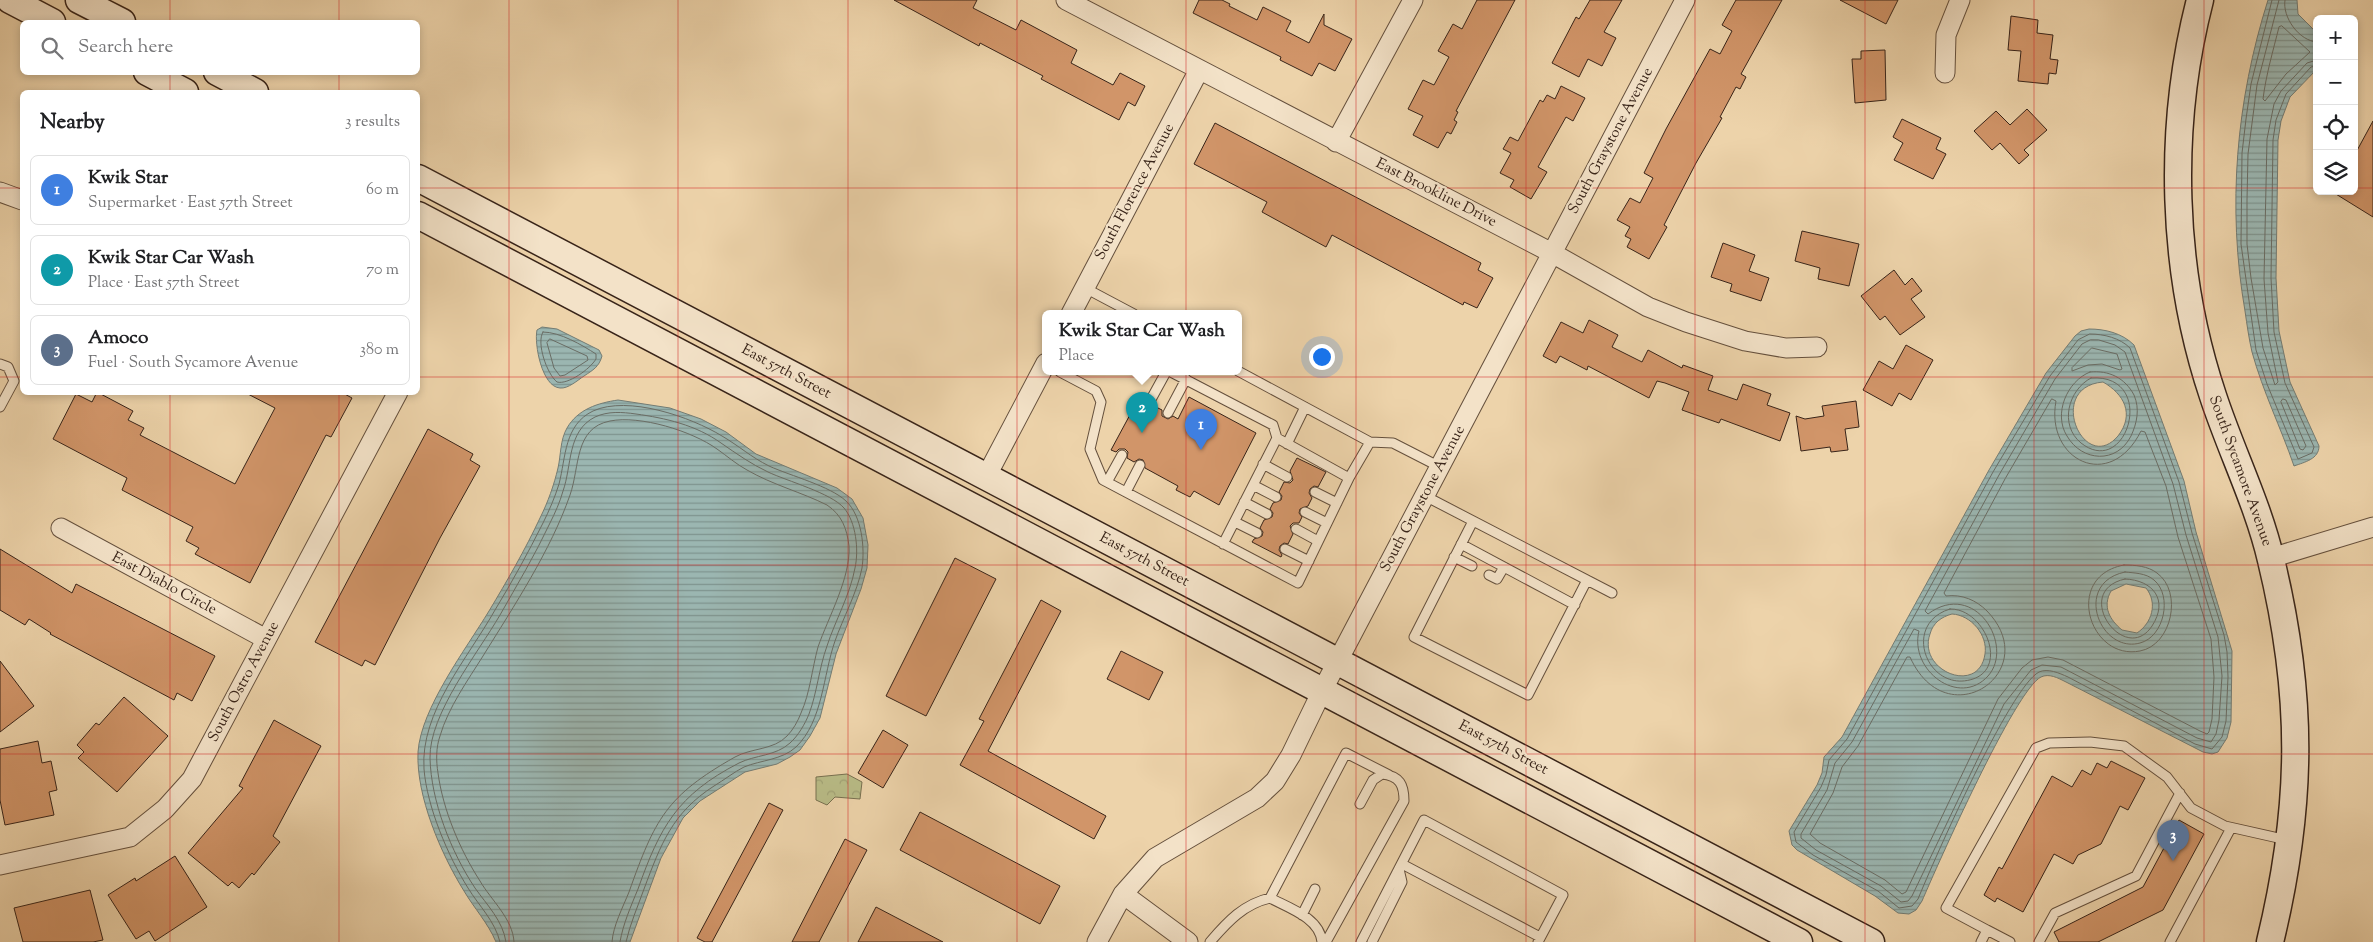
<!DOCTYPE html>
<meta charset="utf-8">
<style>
:root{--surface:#fff;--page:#f6f6f6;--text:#202124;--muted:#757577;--line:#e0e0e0;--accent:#1a73e8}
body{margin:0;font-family:"Sorts Mill Goudy",serif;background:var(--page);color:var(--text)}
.controls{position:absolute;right:15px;top:15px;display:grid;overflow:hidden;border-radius:8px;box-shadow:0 2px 8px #0003}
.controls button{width:45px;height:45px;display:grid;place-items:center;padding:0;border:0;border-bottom:1px solid var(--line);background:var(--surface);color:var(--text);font:25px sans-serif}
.you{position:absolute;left:1321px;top:356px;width:18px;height:18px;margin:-12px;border:4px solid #fff;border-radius:50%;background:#1a73e8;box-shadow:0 0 0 8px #1a73e833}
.badge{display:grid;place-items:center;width:32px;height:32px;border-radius:50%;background:var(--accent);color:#fff;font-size:16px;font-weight:700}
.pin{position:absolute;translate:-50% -41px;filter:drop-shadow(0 1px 2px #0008)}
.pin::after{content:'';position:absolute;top:26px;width:18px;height:15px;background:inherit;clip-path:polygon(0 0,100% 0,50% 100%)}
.popup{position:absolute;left:1042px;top:310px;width:200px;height:65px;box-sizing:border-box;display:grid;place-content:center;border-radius:8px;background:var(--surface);filter:drop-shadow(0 1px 4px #0005);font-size:16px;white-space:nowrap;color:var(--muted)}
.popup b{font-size:19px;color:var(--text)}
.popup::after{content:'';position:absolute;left:50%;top:100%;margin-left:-10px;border:10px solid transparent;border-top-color:var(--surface)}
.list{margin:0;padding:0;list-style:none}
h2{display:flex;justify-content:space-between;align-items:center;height:65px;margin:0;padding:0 20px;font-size:21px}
h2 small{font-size:16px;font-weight:400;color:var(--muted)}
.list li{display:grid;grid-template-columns:32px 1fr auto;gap:15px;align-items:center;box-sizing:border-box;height:70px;margin:0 10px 10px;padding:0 10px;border:1px solid var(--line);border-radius:8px}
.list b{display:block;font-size:19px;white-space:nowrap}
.list p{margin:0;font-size:16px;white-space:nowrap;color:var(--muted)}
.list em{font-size:16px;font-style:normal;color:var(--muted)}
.icon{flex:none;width:28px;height:28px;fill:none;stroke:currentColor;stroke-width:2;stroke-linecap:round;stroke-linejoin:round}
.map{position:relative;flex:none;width:2373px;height:942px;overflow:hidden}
.search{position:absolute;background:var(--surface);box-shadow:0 2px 8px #0003;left:20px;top:20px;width:400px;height:55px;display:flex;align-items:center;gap:12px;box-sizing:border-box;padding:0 18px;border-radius:8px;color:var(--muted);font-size:19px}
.panel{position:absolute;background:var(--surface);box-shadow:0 2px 8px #0003;left:20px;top:90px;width:400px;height:305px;border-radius:8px}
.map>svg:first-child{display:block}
.park{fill:url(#park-crowns);stroke:#787050}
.water{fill:url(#water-rules);stroke:#737c74;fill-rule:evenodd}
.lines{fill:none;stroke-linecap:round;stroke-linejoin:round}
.shore{stroke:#6a6d65;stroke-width:1}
.building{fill:#d19569;stroke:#382419}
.service-casing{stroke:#65503d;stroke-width:11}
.minor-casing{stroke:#65503d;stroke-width:21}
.secondary-casing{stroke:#382419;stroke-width:29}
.service{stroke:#f3e2c8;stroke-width:9}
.minor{stroke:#f3e2c8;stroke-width:19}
.secondary{stroke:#f3e2c8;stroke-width:26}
.grid{fill:none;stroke:#d62828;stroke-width:1;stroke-opacity:0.55}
.labels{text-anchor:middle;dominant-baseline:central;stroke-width:4.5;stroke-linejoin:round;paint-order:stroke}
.street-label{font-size:15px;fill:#382419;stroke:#f3e2c8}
</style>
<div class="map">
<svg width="2373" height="942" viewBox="0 0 2373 942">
<defs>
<pattern id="park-crowns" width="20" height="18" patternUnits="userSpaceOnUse" patternTransform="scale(1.25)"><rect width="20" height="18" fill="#b9bc87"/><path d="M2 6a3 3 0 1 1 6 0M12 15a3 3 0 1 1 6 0" fill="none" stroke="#a0a174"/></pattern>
<pattern id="water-rules" width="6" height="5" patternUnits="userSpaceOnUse" patternTransform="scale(1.25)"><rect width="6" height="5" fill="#9bb6b1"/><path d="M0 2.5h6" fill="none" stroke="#7f948f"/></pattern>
</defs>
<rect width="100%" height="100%" fill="#edd3aa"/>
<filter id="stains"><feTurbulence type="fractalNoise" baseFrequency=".004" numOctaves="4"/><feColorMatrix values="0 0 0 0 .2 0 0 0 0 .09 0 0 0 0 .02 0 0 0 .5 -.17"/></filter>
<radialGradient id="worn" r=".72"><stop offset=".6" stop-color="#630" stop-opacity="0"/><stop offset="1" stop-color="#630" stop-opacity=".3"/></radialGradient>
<path class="park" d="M847,774L862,782L860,799L835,797L827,805L816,800V777Z"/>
<path class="water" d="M2268,0H2297L2298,14L2317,33V69L2290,97L2281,121L2278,140L2276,278L2279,331L2290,382L2319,446C2319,459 2305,462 2294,466C2281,428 2263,392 2252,352C2249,339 2247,325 2245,311C2227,207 2236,101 2268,0Z
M542,327L557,329L599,350L602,356C599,367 593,370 584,376C578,380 568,389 560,388C542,387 534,344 537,330Z
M2089,329C2105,329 2122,333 2134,345L2184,481L2196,532L2232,651L2231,722L2227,738L2218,752L2212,754L2203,752L2066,682C2058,678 2049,673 2041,677C2015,690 1937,866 1922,901L1916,910L1909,914L1898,913L1875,896L1797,850L1792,845L1789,831L1817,785L1822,773L1824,757L1842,737L1989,470L2046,373L2075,336L2081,331ZM2103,382C2124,394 2135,414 2118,436C2084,476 2045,387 2103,382ZM2126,584L2146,588C2158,603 2152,623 2137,633L2122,630C2110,620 2102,607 2111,591ZM1952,614C1971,615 1988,635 1985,654C1979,696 1917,671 1930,634C1933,623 1941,617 1952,614Z
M618,400L670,408L701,419L726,432L756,454L837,488L852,499L863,518L868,545L867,568L861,589L836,654L820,718L810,736L800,750L790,757L777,764L745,772L700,801L683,818L661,858L630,942H496C488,923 474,908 464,891C441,854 416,796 418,752C421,708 466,649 489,611C507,581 525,550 540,518C548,502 554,485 558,468C561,455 560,440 567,428C578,409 598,403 618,400Z"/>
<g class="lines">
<path class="shore" d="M2272,0L2251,84L2246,119L2242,153L2241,244L2256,350L2267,384L2298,459L2312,453L2314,447L2285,383L2274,332L2271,278L2273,140L2276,120L2286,94L2311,67L2317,66
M2279,0L2257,85L2248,154L2247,200V244L2251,278L2263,348L2275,385L2278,382L2268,333L2264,279L2267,139L2274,104L2281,91L2307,63L2317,60
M2285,0C2282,17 2299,41 2317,42
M2282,26L2310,52L2286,74L2265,101L2263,99C2266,75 2273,51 2279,27Z
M543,332C560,332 582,345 596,354V359C590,369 568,385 557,382C547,374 536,343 543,332Z
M2090,334C2104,334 2120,338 2130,348L2179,482L2192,533L2224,635L2227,652L2228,677L2226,721L2222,737L2212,749L2195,744L2068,677C2059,673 2048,668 2039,672C2010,687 1934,860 1918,899L1912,906L1899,908L1878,891L1813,855L1796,842L1794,832L1821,787L1826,775L1829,760L1847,739L1993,472L2050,376L2078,340Z
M550,339L587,356L588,360L565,375L560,376L554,368L547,343Z
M2099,340L2115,345L2125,352L2173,484L2186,535L2218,637L2222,676L2219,720L2216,734L2211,742L2197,738L2061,667L2042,665L2031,670L2004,704L1912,896L1908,901L1901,902L1881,886L1816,850L1801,838V834L1827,790L1835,763L1852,742L1914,629L1919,631C1909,670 1959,708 1988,676C2015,646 1975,579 1928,614L1925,611L1999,475L2055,379L2082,344L2090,340Z
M2092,348L2117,354L2122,369L2120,370L2102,364L2088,365L2072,371V368Z
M2090,372C2109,370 2125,378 2134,395C2140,409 2137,423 2131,436C2117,464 2082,462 2067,436C2053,414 2067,381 2090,372Z
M2091,378C2158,373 2128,480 2081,443C2059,425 2068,390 2091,378Z
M2052,399L2056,401C2045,460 2110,493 2141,431L2145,432L2166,486L2178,537L2211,639L2214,677L2212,719L2209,732L2207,734L2200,731L2063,660L2048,657L2032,660L2022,668L1998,699L1906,892L1902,894L1885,880L1820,843L1810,834L1833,793L1842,767L1858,746L1907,657H1910C1947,739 2045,671 1987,611C1976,600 1962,594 1946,596L1944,593L2005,479Z
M2283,399L2286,400L2306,446L2303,450L2300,449L2281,402Z
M2124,565C2135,565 2148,566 2157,573C2183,592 2172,645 2140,651C2089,661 2063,576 2124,565Z
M2125,572C2134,573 2146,573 2154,580C2173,596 2164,637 2140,643C2100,654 2072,583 2125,572Z
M2125,579C2153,580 2169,600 2152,626C2125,667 2070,591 2125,579Z
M1950,609C1984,608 2009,667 1973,679C1928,694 1900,624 1950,609Z
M500,942C495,921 479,906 468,888C448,856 427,807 424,769C420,712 468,658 495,610C512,582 528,553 543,523C549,511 555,497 559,484C566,457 564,425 593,411C628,395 691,417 722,436C739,446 751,457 769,466C791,476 830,486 846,501C862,516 865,548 862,568C857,593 843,618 835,641C823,675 823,721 796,747C782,760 761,760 744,767C734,772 724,780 714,786C672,813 661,844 644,889C638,906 630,924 626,942
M506,942C503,921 487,905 475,888C451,852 431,801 430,758C429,714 478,653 500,615C517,585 535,555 550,523C555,513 560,502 563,491C572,466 567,431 595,417C608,411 622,412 636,414C665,418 696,425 721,443C737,454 751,464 768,472C787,481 831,493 844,508C856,522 859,550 855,568C850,595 835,621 827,646C819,668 817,693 809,714C805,724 798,736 790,743C776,756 755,755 739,763C677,795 660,827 638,889C631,906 623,924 620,942
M514,942C513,919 491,900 480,881C460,850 443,810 438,773C436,761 436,747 440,736C448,708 468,680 483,656C514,606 551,550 570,495C580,467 574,428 610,421C640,415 692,431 717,449C727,456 736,464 747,470C773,485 801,492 827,505C842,515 847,529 849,546C851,577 828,618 818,647C812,669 810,693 801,713C798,721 793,730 787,736C774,750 751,748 735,757C666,796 655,819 629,892C623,907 613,926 612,942"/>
</g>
<path class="building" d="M894,0H977L973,8L1016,30L1021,20L1077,50L1071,63L1113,85L1120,73L1145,86L1135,106L1128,102L1119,120L1041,79L1043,76L980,43L979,46Z
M1199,0H1222L1230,4L1229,6L1257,20L1263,7L1291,21L1286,31L1309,43L1324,14V25L1352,39L1335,71L1319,63L1312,76L1280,60L1281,57L1193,13Z
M1477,0H1515L1456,111L1458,112L1454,120L1457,122L1451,134L1447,132L1438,148L1413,135L1423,116L1408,109L1423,80L1434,85L1449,57L1438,51L1453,24L1462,29Z
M1590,0H1622L1604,32L1616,38L1602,66L1588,59L1579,77L1552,63L1576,17L1579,19Z
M1736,0H1782L1741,74L1746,77L1740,89L1736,87L1720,117L1722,118L1696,163L1664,225L1667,227L1649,259L1627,247L1631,239L1625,236L1630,227L1617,220L1630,198L1640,203L1653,178L1644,173L1666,129L1710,49L1720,54L1732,31L1722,25Z
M1840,0H1898L1886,24Z
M2011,16L2038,20L2037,33L2053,35L2050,59L2058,60L2056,74L2049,73L2048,84L2018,81L2021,51L2008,50Z
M1885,50L1886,100L1855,103L1852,59H1861V51Z
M1561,86L1585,98L1573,121L1566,117L1538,167L1547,172L1531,199L1510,187L1514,180L1500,173L1511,153L1503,149L1510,137L1518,141L1540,100L1543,102L1547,95L1555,99Z
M2027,109L2047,130L2024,150L2029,155L2019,164L2000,143L1992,150L1974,131L1996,111L2010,125Z
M1902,119L1941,138L1936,149L1946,154L1933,179L1894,160L1903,143L1893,137Z
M2373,121V217L2331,191H2354V156Z
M1215,123L1481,263L1478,270L1493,278L1477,308L1464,302L1463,305L1332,235L1326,247L1262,212L1267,202L1194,164Z
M1802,231L1859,244L1849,286L1818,279L1820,268L1795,261Z
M1723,243L1755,255L1749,271L1769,278L1761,301L1730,291L1732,284L1711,277Z
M1894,270L1905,285L1912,278L1922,291L1911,299L1925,317L1900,335L1885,316L1880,320L1861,296Z
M1589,320L1618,335L1612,347L1642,362L1648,350L1682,368L1683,365L1713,376L1708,390L1737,400L1743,384L1771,394L1767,405L1790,413L1780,441L1721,419L1719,423L1682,410L1689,392L1665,383L1657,381L1649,398L1588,366L1587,370L1560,356L1556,363L1543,356L1561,322L1583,333Z
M1906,345L1933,360L1911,400L1899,393L1892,406L1863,390L1879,361L1893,369Z
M97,392L133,411L128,420L144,428L140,435L235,484L275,408L244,392H341L352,398L331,437L326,435L250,583L195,554L199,548L186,541L193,527L122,490L127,478L53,439L76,394L92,402Z
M1189,397L1256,433L1219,505L1194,491L1190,497L1176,490L1178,486L1145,468L1143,460L1139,459L1134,462L1127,458L1128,452L1125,449H1119L1116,452L1111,450L1139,398L1143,400L1146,408L1150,409L1154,406L1162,410V416L1168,419L1173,416L1178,419Z
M1856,401L1859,427L1845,429L1848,450L1831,452L1830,447L1801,451L1796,416L1805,419L1824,416L1822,406Z
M428,429L473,454L470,460L480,466L440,538L375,665L365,660L362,666L315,642Z
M1297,458L1326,472L1318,487L1314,486L1310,489L1309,493L1312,498L1308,506L1300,509L1299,513L1302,517L1299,523H1293L1290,526L1293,534L1288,544L1284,543L1280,546L1279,550L1282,555L1281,557L1252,542L1254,539L1262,536L1263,532L1260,528L1264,520L1272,517L1273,513L1270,509L1273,503L1281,500L1282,496L1279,492L1284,482L1290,483L1293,480L1290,471Z
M0,549L72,593L76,584L215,656L192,701L177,693L174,700L50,634L51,633L29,619L25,625L0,610Z
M955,558L996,579L926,716L886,696Z
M1041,600L1061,611L988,751L1106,816L1094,839L960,765L984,721L979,719Z
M1121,651L1163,672L1149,700L1107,679Z
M0,661L34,706L0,732Z
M124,697L168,736L117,792L78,758L84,752L77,745L96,723L99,725Z
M274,720L321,746L273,836L280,842L254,875L252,873L239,888L232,882L228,886L188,853L243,788L239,786Z
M883,730L908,745L883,788L858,773Z
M38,741L42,763L51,761L57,790L49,792L54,815L5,825L0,800V749Z
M2111,761L2145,778L2128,810L2120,806L2101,844L2078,855L2073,864L2054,854L2023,912L1997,898L1995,902L1984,895L1999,867L2002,869L2052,776L2072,787L2082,770L2091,775L2097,763L2107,768Z
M769,803L783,810L712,942H705L697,938Z
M920,812L1060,886L1040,924L900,850Z
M2179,820L2204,834L2163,910L2098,942H2059L2054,932L2143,887Z
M845,839L867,850L819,942H792Z
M175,856L207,907L155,941L149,931L136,939L108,895L135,878L136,881Z
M90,890L103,940L93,942H23L14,908Z
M876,907L943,942H858Z"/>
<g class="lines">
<defs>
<path id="service" d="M1085,288L1134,314
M0,364L8,367L14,381L0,407
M1238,371L1370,442
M1060,372L1096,391L1101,402L1090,449L1103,480L1298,583L1349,478L1277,438L1223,544
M1171,372L1273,425L1277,438
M1149,403L1166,372
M1168,413L1186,379
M1287,444L1305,407
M1263,464L1287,477
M1349,478L1370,442L1393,443L1440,467
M1107,482L1122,455
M1253,485L1276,497
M1126,492L1140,465
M1315,492L1337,503
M1425,496L1612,593
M1244,502L1267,514
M1305,512L1327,523
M1473,521L1414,637L1528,695L1587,580
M1235,522L1257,533
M1296,529L1318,541
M1461,544L1575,605
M1285,549L1309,561
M1454,557L1472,566
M1489,575L1497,579L1504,567
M1402,864L1540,937
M1270,898L1346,753L1389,775
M1302,915L1315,889
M1987,930L1946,908L2036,748L2049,743L2090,742L2124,746L2167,777L2191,808L2225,826L2287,840
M1210,942C1228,921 1244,904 1270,898C1289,908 1320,918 1322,942
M1326,942L1404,801C1404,785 1400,776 1382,774L1373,780L1360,804
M1361,942L1424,820L1563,895L1538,942
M1372,942L1402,882L1399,869
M1981,942L1987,930L2010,942
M2039,942L2055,913L2136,876L2180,793
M2170,942L2231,828"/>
<path id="minor" d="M1066,0L1552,253L1648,307L1686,322L1745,341L1786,348L1817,347
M1945,73L1946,35L1960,0
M1336,142L1413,0
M0,192L22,200
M1071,314L1199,70
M986,477L1046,363
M61,528L266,639
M2271,558L2373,527
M0,865L130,837L165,809L192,779L398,392
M1123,894L1188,942
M1097,942L1123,894L1155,858L1257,798L1275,781L1291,755L1322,691L1685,0"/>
<path id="secondary" d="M10,0L52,22
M79,0L122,22
M2200,0C2167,128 2171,271 2213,396C2231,451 2258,504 2271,560C2304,696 2303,806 2270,942
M147,72L185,92
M217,72L255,92
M418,178L1871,942
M418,215L1799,942"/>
</defs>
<use href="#service" class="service-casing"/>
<use href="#minor" class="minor-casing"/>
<use href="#secondary" class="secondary-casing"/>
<use href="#service" class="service"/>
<use href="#minor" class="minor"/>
<use href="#secondary" class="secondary"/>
</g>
<path class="grid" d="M170,0V22M339,0V22M509,0V942M678,0V942M848,0V942M1017,0V942M1186,0V942M1356,0V942M1526,0V942M1695,0V942M1865,0V942M2034,0V942M2204,0V942M170,72V92M339,72V92M0,188H22M418,188H2317M2354,188H2373M0,377H22M418,377H2373M170,392V942M339,392V942M0,565H2373M0,754H2373"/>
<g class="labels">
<g class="street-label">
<text transform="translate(1611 141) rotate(-62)">South Graystone Avenue</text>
<text transform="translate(1135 192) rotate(-62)">South Florence Avenue</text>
<text transform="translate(1436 193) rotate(27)">East Brookline Drive</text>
<text transform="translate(786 372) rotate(28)">East 57th Street</text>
<text transform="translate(2240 471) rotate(70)">South Sycamore Avenue</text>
<text transform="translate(1423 499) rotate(-62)">South Graystone Avenue</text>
<text transform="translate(1144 560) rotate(28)">East 57th Street</text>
<text transform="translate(164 584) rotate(28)">East Diablo Circle</text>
<text transform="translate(244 682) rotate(-62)">South Ostro Avenue</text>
<text transform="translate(1503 748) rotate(28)">East 57th Street</text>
</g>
</g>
<rect width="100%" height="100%" filter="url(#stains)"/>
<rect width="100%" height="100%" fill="url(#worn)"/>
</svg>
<div class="controls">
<button>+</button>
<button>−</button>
<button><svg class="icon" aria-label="locate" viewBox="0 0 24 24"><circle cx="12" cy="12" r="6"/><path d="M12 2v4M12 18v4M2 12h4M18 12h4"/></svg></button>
<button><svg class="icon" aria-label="layers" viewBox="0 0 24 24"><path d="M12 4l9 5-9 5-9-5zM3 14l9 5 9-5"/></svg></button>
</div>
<div class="you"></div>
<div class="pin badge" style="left:1201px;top:450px;background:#3f7fe0">1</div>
<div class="pin badge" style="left:1142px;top:433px;background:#0f9aa8">2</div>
<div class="popup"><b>Kwik Star Car Wash</b>Place</div>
<div class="pin badge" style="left:2173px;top:861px;background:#5c6f8a">3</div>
<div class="search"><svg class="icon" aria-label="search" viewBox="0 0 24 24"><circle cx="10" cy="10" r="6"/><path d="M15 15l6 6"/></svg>Search here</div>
<section class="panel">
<h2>Nearby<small>3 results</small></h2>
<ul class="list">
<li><span class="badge" style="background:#3f7fe0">1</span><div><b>Kwik Star</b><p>Supermarket · East 57th Street</p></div><em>60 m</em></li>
<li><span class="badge" style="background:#0f9aa8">2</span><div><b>Kwik Star Car Wash</b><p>Place · East 57th Street</p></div><em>70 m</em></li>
<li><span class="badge" style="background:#5c6f8a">3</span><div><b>Amoco</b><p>Fuel · South Sycamore Avenue</p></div><em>380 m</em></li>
</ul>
</section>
</div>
